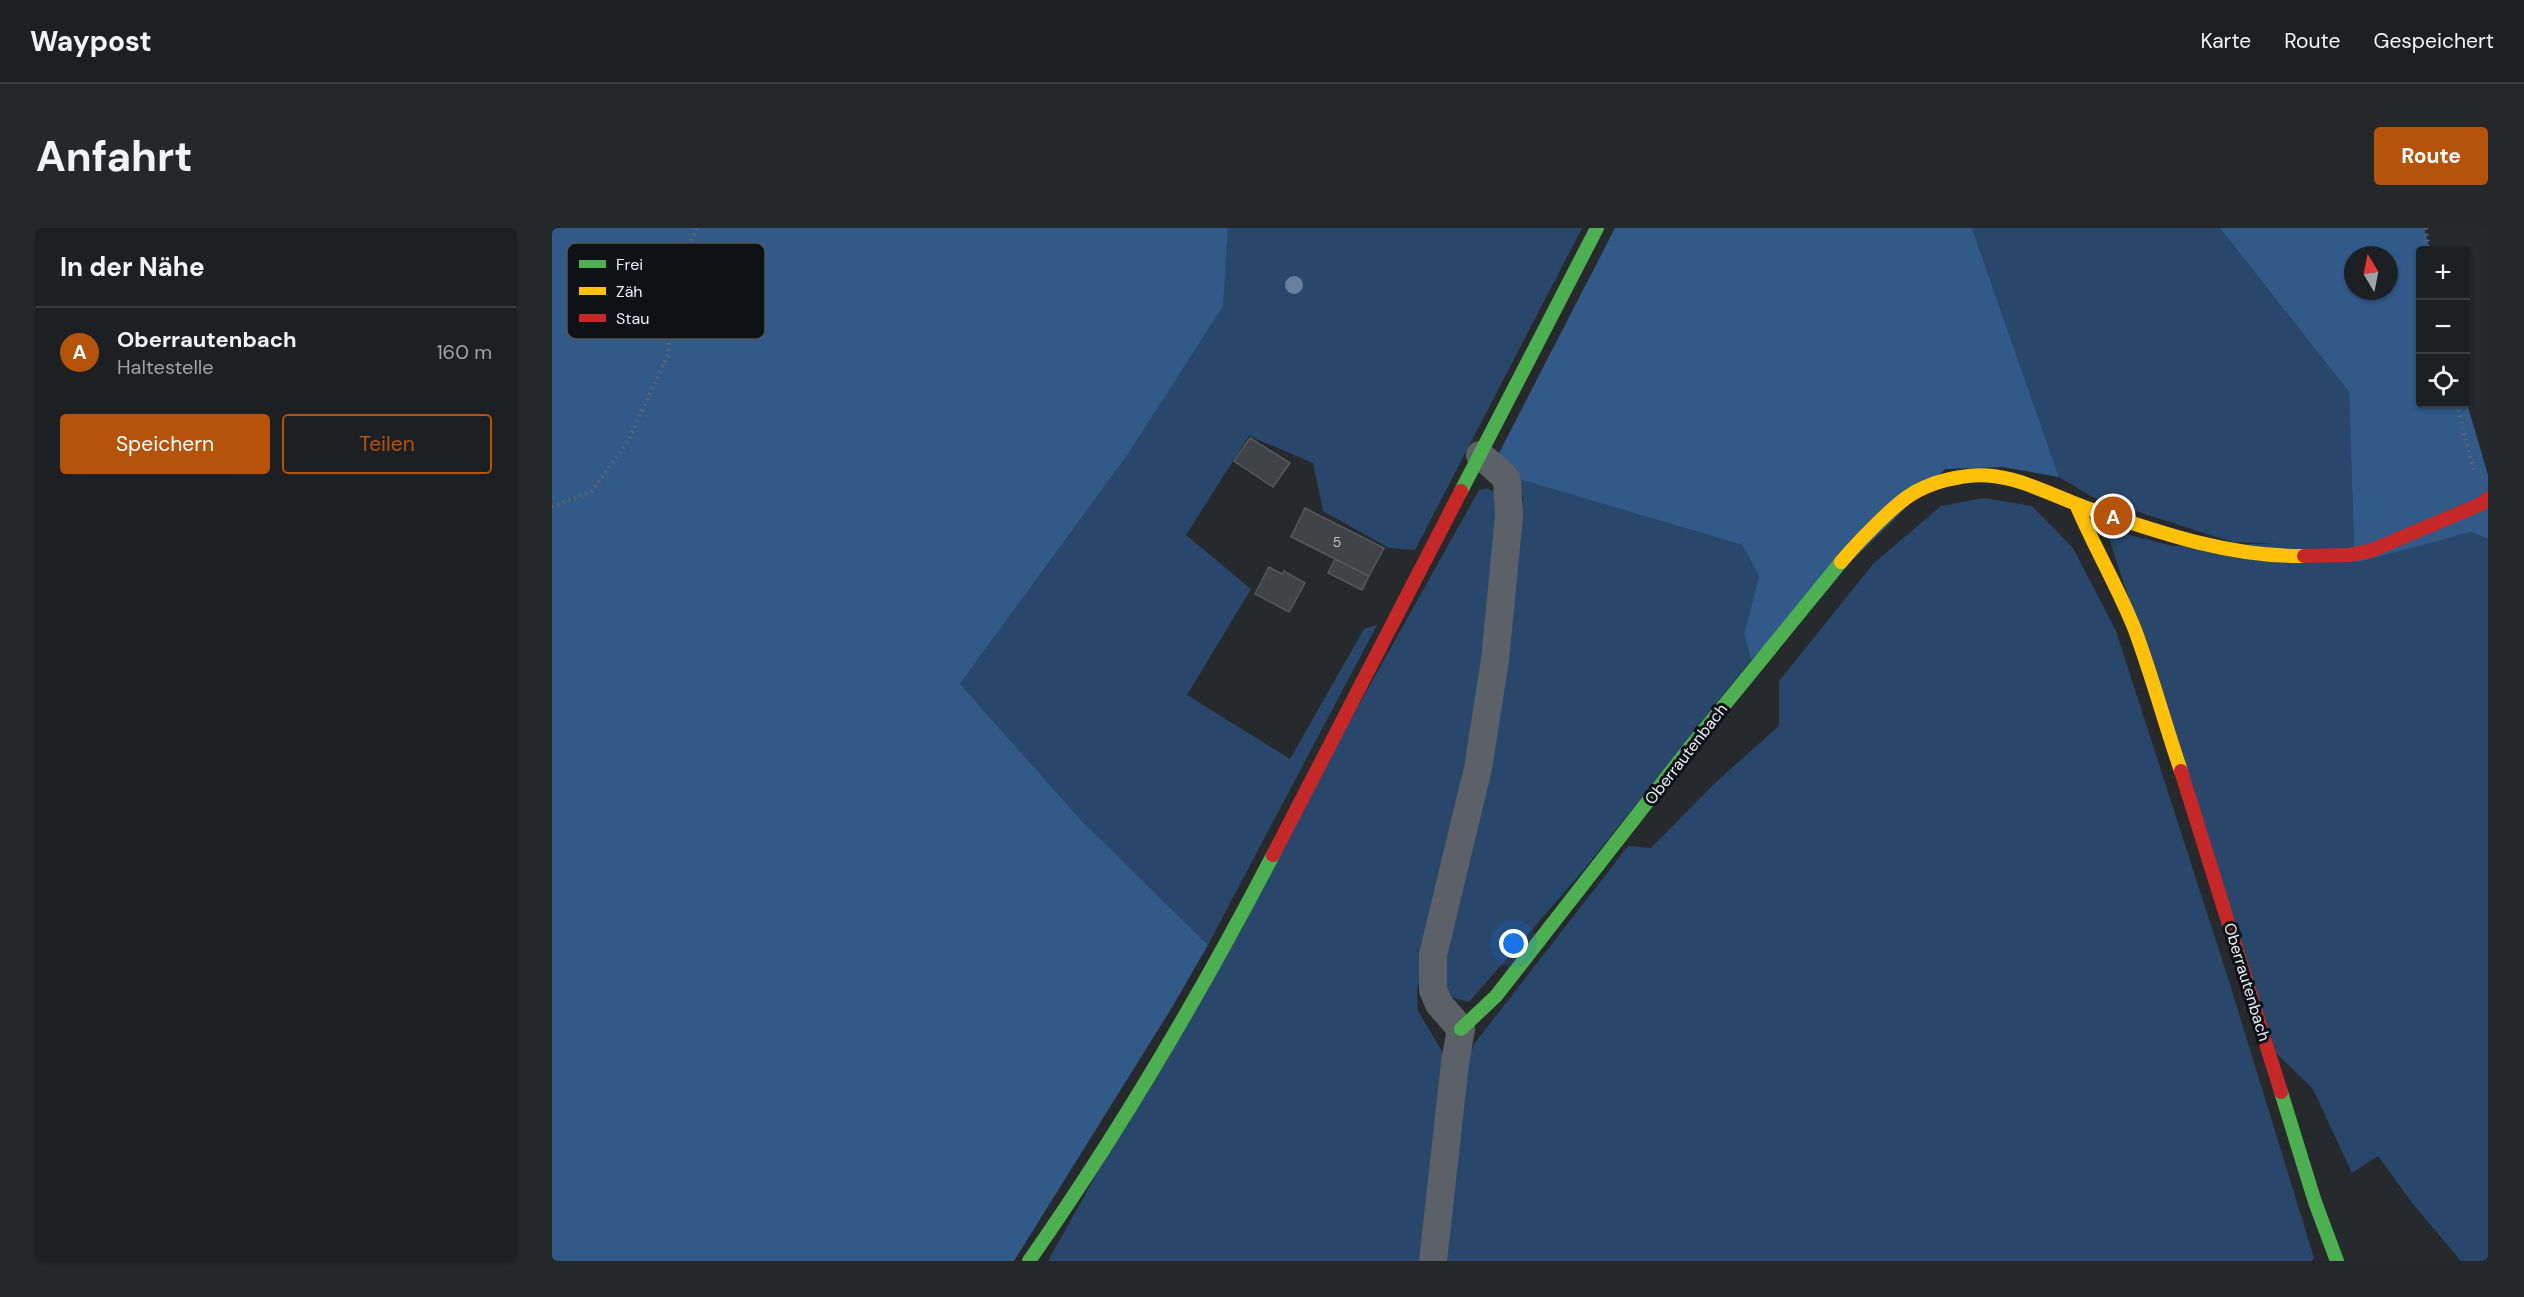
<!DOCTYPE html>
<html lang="de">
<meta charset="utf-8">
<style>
:root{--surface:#1d2022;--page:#25282a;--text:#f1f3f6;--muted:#a0a3a5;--line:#3b3e40;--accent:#b45309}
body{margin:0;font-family:"DM Sans",sans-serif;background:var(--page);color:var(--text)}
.controls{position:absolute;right:18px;top:18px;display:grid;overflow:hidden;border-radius:6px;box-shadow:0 2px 4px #0004}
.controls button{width:54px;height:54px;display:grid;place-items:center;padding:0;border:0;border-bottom:2px solid var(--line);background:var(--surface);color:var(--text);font:30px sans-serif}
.compass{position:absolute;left:1792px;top:18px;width:54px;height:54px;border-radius:50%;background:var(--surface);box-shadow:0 2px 4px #0004;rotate:350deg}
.you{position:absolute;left:962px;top:716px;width:21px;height:21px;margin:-15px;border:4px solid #fff;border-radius:50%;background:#1a73e8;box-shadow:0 0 0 9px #1a73e833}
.badge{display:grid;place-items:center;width:39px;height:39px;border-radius:50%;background:var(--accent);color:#fff;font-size:20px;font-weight:700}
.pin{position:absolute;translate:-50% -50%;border:3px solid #fff;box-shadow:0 2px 6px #0006}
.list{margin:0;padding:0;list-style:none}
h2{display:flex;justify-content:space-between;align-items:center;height:78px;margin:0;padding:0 24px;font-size:26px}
h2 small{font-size:20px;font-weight:400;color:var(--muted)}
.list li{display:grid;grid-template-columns:39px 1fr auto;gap:18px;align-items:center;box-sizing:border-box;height:90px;padding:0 24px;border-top:2px solid var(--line)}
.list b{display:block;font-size:22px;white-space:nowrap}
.list p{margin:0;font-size:20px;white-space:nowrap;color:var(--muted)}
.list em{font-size:20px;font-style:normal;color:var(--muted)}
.actions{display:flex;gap:12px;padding:18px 24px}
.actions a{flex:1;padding:14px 0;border:2px solid var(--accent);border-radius:6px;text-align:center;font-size:21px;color:var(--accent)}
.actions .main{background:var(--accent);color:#fff}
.icon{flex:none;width:33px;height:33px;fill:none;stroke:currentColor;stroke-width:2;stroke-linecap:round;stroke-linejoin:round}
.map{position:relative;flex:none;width:1936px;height:1033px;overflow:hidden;border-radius:6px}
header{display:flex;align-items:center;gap:36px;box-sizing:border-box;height:84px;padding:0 30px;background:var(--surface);border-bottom:2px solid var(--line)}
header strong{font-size:28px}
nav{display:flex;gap:33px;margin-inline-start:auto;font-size:21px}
.intro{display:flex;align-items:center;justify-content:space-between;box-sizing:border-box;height:144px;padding:0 36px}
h1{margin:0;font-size:42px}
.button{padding:15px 27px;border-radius:6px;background:var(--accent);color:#fff;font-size:21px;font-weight:700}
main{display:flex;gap:36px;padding:0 36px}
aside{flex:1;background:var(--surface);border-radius:6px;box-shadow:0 2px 4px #0004}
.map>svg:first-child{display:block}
.green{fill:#29476a}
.forest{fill:#315a89;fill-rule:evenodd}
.building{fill:#414446;stroke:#56585b;stroke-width:1.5}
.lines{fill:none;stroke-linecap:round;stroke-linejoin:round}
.path{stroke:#63676d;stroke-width:4;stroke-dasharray:1.5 4.5;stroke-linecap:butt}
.street{stroke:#5c6168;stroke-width:28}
.fast{stroke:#4caf50;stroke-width:14}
.slow{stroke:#ffc107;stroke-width:14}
.jam{stroke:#c62828;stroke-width:14}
.tree{fill:#69809c}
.labels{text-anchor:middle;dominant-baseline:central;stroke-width:6;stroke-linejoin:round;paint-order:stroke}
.number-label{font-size:14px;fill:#c1c5c9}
.street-label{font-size:16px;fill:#ecf0f5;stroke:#0f1215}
.key{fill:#0f1215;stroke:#515558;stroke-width:1.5}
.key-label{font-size:16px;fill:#ecf0f5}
</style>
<header>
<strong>Waypost</strong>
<nav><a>Karte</a><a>Route</a><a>Gespeichert</a></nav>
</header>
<div class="intro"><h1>Anfahrt</h1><a class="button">Route</a></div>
<main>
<aside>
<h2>In der Nähe<small></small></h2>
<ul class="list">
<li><span class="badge">A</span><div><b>Oberrautenbach</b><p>Haltestelle</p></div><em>160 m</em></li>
</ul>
<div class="actions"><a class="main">Speichern</a><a>Teilen</a></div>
</aside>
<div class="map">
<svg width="1936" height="1033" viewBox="0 0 1936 1033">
<rect width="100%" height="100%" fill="#272a2d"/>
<path class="green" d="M676,0H1030L863,322L837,320L771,283L761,235L697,208L634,307L699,361L635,467L738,531L812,401L825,397L656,717L528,591L408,456L576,226L670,78Z
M1420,0H1668L1797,164L1802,318L1680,314L1540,269L1507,249Z
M967,251L1190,317L1207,348L1192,406L1199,432L1030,644L917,774L899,769L892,754L891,742L960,358L971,271Z
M935,260L942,264L945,269L934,432L865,763L866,783L890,823L891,830L875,1033H496L927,262Z
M1432,270L1480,278L1521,320L1564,403L1676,750L1762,1030L1760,1033H890L913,841L922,816L1076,618L1099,620L1164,554L1227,498V453L1322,335L1389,278Z
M1554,301L1621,318L1892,311L1919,304L1936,311V1033H1909L1861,976L1826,928L1800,945L1761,861L1725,826Z"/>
<path class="forest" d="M0,0H676L671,78L576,226L408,456L528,591L656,717L619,781L462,1033H0Z
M1063,0H1420L1507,249L1451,239L1393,241L1199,432L1192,406L1207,348L1190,317L967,251L946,227Z
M1668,0H1872L1878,22H1868V176H1914V172L1936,247V311L1919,304L1806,334L1802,318L1797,164ZM1801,27H1837V63H1801Z"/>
<path class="building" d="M698,210L738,235L721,259L682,233Z
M753,280L832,320L817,348L739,309Z
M783,331L817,348L810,362L776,345Z
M717,339L730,346L732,343L753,355L737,384L703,366Z"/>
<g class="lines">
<path class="path" d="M1874,0L1877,22
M1905,176L1922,243
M0,279L40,263L76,213L116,127L124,43L145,0"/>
<path class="street" d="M881,1033L903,835L909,801L887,776L881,762V727L926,540L943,432L957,288L955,253L950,246L928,227"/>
<path class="fast" d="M909,263L1045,0
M909,801L944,768L1139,518L1289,334
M1729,864L1763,974L1785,1033
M477,1033C568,903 648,767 721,627"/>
<path class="slow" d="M1524,276C1542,319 1566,359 1583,402C1600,448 1613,496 1629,543
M1289,334C1304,316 1336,283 1354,270C1369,259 1390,252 1409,249C1454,240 1495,266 1535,280C1606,304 1676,329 1752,328"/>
<path class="jam" d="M1752,328L1797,327L1818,323L1929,276L1936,270
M1629,543L1729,864
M721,627L909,263"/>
</g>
<circle class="tree" cx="742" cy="57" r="9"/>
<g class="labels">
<g class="number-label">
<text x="785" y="314">5</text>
</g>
<g class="street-label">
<text transform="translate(1134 526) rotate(-52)">Oberrautenbach</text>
<text transform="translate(1695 754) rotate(73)">Oberrautenbach</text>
</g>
</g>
<rect x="15" y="15" width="198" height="96" rx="9" class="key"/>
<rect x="27" y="32" width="27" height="8" fill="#4caf50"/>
<rect x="27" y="59" width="27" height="8" fill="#ffc107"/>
<rect x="27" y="86" width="27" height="8" fill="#c62828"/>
<g class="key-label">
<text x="64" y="42">Frei</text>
<text x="64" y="69">Zäh</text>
<text x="64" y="96">Stau</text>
</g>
</svg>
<div class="controls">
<button>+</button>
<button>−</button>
<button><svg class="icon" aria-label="locate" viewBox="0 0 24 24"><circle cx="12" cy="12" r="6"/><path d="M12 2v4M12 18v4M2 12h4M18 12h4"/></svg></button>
</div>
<svg class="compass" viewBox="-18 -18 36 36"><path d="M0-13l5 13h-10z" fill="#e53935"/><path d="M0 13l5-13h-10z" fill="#a0a3a5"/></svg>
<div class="you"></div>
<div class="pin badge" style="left:1561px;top:288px">A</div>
</div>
</main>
